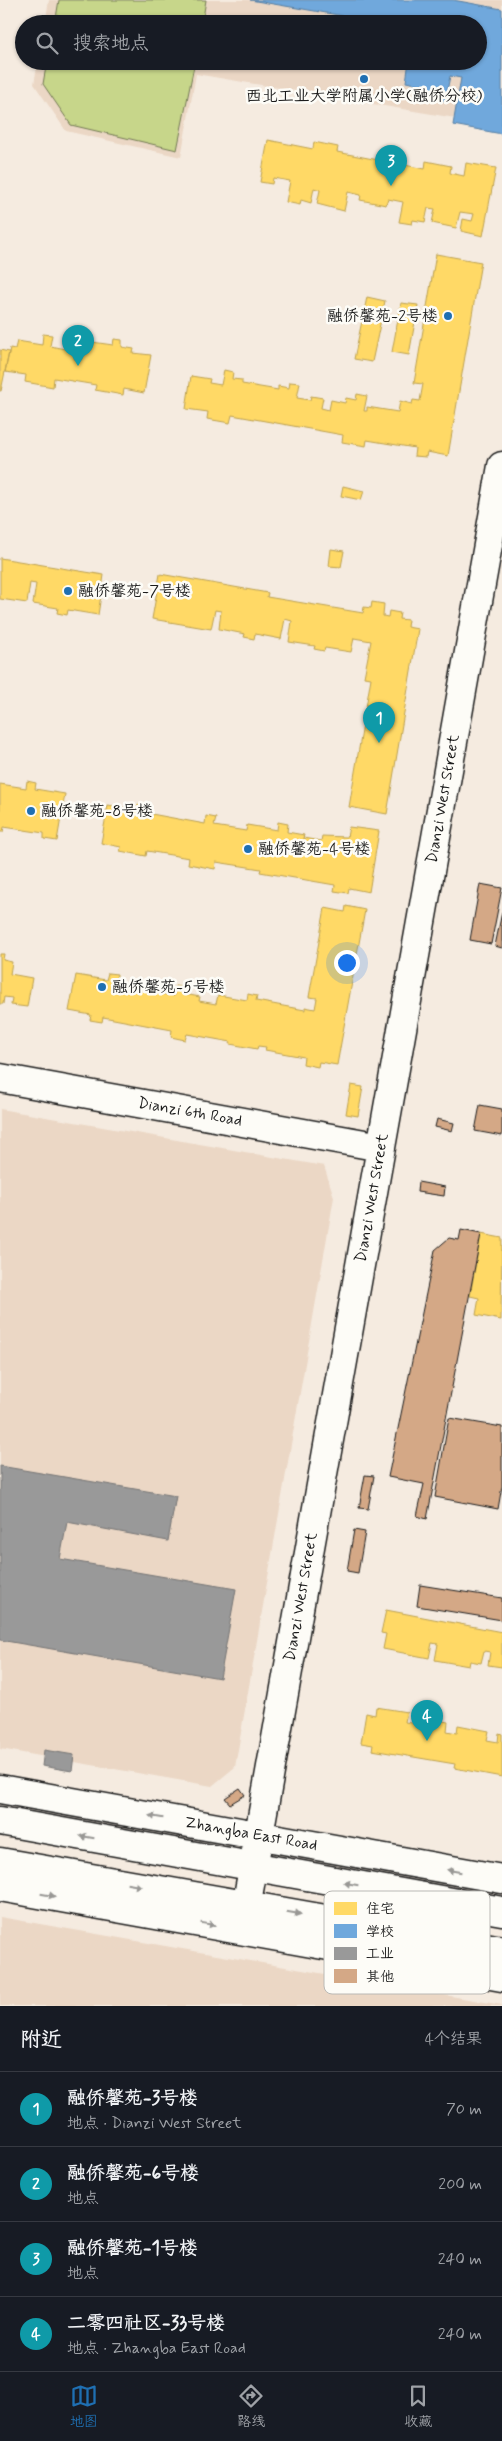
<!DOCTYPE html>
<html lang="zh">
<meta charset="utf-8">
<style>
:root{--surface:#171b24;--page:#242831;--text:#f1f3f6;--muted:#9ea1a6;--line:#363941;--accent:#1f6fb2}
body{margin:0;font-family:Mynerve,"LXGW WenKai TC",sans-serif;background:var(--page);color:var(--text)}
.you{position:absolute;left:346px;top:962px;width:18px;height:18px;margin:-12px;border:4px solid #fff;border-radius:50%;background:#1a73e8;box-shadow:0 0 0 8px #1a73e833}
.badge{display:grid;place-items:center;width:32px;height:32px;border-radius:50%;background:var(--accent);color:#fff;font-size:16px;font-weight:700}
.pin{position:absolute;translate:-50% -41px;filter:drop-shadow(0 1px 2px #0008)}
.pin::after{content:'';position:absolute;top:26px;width:18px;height:15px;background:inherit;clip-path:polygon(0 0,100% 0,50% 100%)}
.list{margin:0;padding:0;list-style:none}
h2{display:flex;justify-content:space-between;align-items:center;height:65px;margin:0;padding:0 20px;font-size:21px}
h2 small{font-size:16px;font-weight:400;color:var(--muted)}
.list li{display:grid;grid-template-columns:32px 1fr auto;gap:15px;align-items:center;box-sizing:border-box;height:75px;padding:0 20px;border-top:1px solid var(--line)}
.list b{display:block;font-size:19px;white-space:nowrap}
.list p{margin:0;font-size:16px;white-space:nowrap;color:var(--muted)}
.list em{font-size:16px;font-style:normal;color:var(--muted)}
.icon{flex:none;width:28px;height:28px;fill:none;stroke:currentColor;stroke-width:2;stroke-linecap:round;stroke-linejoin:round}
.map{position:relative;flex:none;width:502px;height:2006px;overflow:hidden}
.search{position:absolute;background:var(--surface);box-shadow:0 1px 4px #0004;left:15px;right:15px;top:15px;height:55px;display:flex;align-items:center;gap:12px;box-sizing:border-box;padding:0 18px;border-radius:28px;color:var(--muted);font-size:19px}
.sheet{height:365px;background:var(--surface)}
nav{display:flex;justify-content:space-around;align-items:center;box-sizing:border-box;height:70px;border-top:1px solid var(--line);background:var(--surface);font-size:14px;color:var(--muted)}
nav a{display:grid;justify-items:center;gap:2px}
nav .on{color:var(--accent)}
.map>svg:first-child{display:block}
.built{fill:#ebd7c5}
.green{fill:#c7d68a;stroke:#727953}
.homes{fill:#ffd966;stroke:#bba050}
.schools{fill:#6fa8dc;stroke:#567ea2}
.industry{fill:#999;stroke:#747474}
.building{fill:#d4a886;stroke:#1c1c1c}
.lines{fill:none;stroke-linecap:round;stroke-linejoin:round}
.minor-casing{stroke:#1c1c1c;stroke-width:31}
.major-casing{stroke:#1c1c1c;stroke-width:31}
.minor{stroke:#fdfcf7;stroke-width:28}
.major{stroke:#fdfcf7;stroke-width:28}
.oneway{fill:#989794}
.poi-dot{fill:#1f6fb2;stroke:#fdfcf7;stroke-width:2}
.labels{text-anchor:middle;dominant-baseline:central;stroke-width:5;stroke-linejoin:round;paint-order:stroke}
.poi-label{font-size:16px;fill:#1c1c1c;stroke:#fdfcf7;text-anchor:start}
.street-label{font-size:16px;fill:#1c1c1c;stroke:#fdfcf7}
.key{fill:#fdfcf7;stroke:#bab9b5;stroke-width:1}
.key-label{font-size:14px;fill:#1c1c1c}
</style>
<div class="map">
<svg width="502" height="2006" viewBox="0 0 502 2006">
<rect width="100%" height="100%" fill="#f5ebe0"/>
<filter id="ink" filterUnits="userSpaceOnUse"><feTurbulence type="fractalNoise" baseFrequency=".02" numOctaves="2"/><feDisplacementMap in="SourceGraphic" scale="10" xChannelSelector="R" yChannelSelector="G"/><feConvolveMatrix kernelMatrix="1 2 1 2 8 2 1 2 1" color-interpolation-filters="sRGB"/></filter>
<g filter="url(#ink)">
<path class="built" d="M49,0H502V126L196,74L181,157L66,131L34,84L38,61H478V24H45Z
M0,1109L324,1166L334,1197L235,1767L212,1786L0,1749Z
M0,1917L502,2005V2006H0Z"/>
<path class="green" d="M59,0H206L202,24H55Z
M47,61H195L177,150L71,125L43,84Z"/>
<path class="homes" d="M268,140L313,149L314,142L338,147L337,152L425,169L426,161L451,166L450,173L464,176L466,163L496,168L483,236L461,231L463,219L472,221L474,214L460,212L456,228L432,223L435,209L428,208L425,222L413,220L412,224L399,222L403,202L388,199L386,205L360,200L361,195L348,192L344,211L317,204L320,190L314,188L311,203L301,200L300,205L286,202L290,181L273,178L272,184L260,182Z
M436,254L481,262L448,456L427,452L426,457L414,456L415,448L367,440L366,446L342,442L343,435L232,415L230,423L207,419L208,412L186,409L191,376L210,379L209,383L221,385L224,370L233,372L232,379L242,380V384L278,390V386L289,388L290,382L300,383L297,398L310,400L311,396L323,398L321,408L329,410L331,400L345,403L346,398L356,400L357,394L367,396L364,411H367V407L398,412L400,401L412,404L413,400L420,401L423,384L414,383Z
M367,297L385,301L372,362L354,359Z
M401,303L418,305L409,355L392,352Z
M43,334L52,335L50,346L75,351L74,359L81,360L85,341L113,345L114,339L122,340V347L134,349L133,353L151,355L144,393L124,389L123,395L95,390L96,385L54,378L53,387L25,382L26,375L5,372L10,348L15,349L17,341L42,345Z
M0,350L9,352L1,391H0Z
M343,486L364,491L361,500L341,496Z
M331,549L344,551L341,567L329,566Z
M0,558L104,575L98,615L68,610L67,615L57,613L58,608L33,604L36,584L30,583L27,603L0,599Z
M160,574L268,593L267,597L363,613L364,607L371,608L372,602L384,604L383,616L388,617L389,611L400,613L399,619L408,620L407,627L418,629L387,814L349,807L371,678L364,677L371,641L354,638L351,652L325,648L324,651L314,649L315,646L289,642L292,621L285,619L281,639L255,634L254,639L244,637L245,634L219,629L221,611L215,610L211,629L152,619Z
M27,781L36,783L35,789L65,794L57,841L44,839V833L4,827L3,832H0V784L26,788Z
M138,804L147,806L146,813L205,824L206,816L216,818L214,826L246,831L247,825L277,830L278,822L288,824L287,832L304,835L303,838L321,841L322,836L347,837L349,827L379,831L369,892L349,888L348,893L334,891L335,885L260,872L261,869L216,862L215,869L188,864L189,858L147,851L146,856L120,851L121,847L101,843L108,805L137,810Z
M346,906L365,910L337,1065L319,1062L318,1067L303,1064L304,1057L265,1050L266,1047L258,1046L257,1049L230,1044L231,1042L187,1034L185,1040L171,1037L172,1030L103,1017L102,1022L90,1020L91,1015L69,1011L76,975L106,980L108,973L117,974L116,982L131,984L130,988L174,996L175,986L185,988L184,994L200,997L199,1001L216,1004L218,995L247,1000L248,994L257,996L256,1001L305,1010V1007L315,1009L317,998L309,997L325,908L345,912Z
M0,954H4L3,960L12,962L10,974L32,978L27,1007L11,1005L12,998L4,997L3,1004H0Z
M351,1085L363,1087L358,1116L346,1114Z
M481,1234L502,1238L501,1320L476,1315L479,1298L470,1296Z
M386,1610L502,1632V1667L488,1665L490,1652L484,1651L481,1663L470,1661L469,1666L435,1660L438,1644L432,1643L429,1658L383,1649L386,1634L381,1633Z
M376,1707L407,1712L405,1722L417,1724L418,1716L448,1722L447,1731L457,1733L458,1725L489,1731L487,1740L498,1742L499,1733L502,1734V1777L454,1768L455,1764L372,1750L373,1745L361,1743L366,1713L375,1715Z"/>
<path class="schools" d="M250,0H453L502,9V134L453,125L461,78L450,76L445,101L420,97L422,85L406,82L409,61H478V24H391Z"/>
<path class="industry" d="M0,1466L176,1496L168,1541L67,1522L60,1559L236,1589L220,1678L0,1640Z
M44,1750L74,1755L72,1771L42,1766Z"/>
<path class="building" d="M480,884L502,888L491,944L470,940Z
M502,912V948L495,946Z
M480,1105L502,1109V1136L475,1131Z
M437,1119L454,1123L452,1131L435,1127Z
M418,1182L445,1187L444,1196L417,1192Z
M461,1230L481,1234L427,1519L417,1516L424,1484L388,1477L435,1250L449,1238L459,1240Z
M449,1418L502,1427V1486L498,1509L435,1497Z
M365,1475L374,1476L368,1509L359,1508Z
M354,1530L365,1532L358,1573L347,1571Z
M420,1585L502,1598V1620L417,1606Z
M240,1788L245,1795L230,1804L225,1798Z"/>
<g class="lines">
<defs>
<path id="minor" d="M0,1078L381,1147
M0,1789L502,1879
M0,1887L502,1977
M242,1930L502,466"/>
<path id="major" d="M0,1821L502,1911
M0,1862L502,1950"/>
</defs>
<use href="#minor" class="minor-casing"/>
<use href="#major" class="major-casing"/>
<use href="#minor" class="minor"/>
<use href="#major" class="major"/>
</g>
<defs><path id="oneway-solid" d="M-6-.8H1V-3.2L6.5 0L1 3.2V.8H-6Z" transform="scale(1.25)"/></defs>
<g class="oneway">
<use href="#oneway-solid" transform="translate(156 1817) rotate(-170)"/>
<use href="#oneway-solid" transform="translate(87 1837) rotate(-170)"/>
<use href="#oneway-solid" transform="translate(454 1871) rotate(-170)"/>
<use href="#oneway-solid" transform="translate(351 1884) rotate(-170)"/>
<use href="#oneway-solid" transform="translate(134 1885) rotate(10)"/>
<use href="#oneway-solid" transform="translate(48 1895) rotate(10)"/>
<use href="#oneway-solid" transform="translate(294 1913) rotate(10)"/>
<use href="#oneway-solid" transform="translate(208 1924) rotate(10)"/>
</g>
</g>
<g class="poi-dot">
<circle cx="364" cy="79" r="5"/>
<circle cx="448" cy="316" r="5"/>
<circle cx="68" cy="591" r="5"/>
<circle cx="31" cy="811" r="5"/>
<circle cx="248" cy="849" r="5"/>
<circle cx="102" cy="987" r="5"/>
</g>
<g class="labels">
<g class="poi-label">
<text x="364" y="96" text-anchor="middle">西北工业大学附属小学(融侨分校)</text>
<text x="438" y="316" text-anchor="end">融侨馨苑-2号楼</text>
<text x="78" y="591">融侨馨苑-7号楼</text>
<text x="41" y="811">融侨馨苑-8号楼</text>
<text x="258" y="849">融侨馨苑-4号楼</text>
<text x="112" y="987">融侨馨苑-5号楼</text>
</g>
<g class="street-label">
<text transform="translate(443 799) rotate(-80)">Dianzi West Street</text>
<text transform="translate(190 1112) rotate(10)">Dianzi 6th Road</text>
<text transform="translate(372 1198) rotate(-80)">Dianzi West Street</text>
<text transform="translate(301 1597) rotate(-80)">Dianzi West Street</text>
<text transform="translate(251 1834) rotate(10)">Zhangba East Road</text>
</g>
</g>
<rect x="324" y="1891" width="166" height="103" rx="8" class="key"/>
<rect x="334" y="1902" width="23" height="13" fill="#ffd966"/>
<rect x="334" y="1924" width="23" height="14" fill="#6fa8dc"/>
<rect x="334" y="1947" width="23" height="13" fill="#999"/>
<rect x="334" y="1969" width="23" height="14" fill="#d4a886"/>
<g class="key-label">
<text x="366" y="1913">住宅</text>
<text x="366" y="1936">学校</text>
<text x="366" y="1958">工业</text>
<text x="366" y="1981">其他</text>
</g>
</svg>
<div class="you"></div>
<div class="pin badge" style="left:379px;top:743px;background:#0f9aa8">1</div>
<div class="pin badge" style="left:78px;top:366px;background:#0f9aa8">2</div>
<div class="pin badge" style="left:391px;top:186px;background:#0f9aa8">3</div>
<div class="pin badge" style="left:427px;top:1741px;background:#0f9aa8">4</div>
<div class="search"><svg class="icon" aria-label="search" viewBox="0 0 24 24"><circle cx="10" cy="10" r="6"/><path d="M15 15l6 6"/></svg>搜索地点</div>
</div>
<section class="sheet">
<h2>附近<small>4个结果</small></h2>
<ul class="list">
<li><span class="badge" style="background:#0f9aa8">1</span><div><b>融侨馨苑-3号楼</b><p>地点 · Dianzi West Street</p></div><em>70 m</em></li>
<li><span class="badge" style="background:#0f9aa8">2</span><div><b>融侨馨苑-6号楼</b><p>地点</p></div><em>200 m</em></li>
<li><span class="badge" style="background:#0f9aa8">3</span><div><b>融侨馨苑-1号楼</b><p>地点</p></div><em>240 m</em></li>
<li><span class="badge" style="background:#0f9aa8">4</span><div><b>二零四社区-33号楼</b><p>地点 · Zhangba East Road</p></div><em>240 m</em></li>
</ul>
</section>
<nav>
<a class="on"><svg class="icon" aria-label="map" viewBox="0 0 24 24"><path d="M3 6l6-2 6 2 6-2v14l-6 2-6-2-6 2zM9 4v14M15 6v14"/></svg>地图</a>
<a><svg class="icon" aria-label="directions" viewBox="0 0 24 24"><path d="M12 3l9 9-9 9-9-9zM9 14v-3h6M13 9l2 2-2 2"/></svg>路线</a>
<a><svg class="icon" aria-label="saved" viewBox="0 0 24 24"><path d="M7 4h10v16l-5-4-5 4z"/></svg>收藏</a>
</nav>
